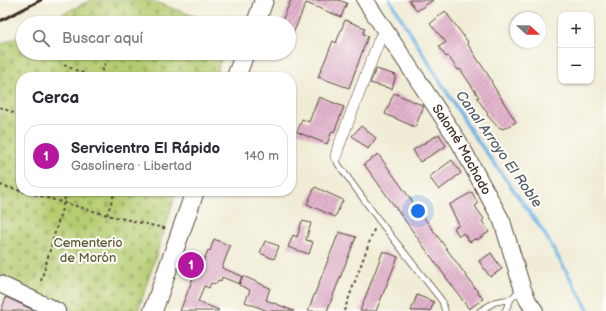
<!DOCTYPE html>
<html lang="es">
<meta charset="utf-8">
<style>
:root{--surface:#fff;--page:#f7f7f7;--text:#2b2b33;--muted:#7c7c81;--line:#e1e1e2;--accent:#b5179e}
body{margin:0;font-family:"Balsamiq Sans",sans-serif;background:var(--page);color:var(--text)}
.controls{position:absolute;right:12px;top:12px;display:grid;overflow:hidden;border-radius:8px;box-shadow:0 1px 3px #0004}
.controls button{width:36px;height:36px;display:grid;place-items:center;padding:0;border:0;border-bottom:1px solid var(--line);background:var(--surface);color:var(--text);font:20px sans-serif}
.compass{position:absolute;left:510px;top:12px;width:36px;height:36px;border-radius:50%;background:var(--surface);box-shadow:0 1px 3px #0004;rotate:111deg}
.you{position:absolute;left:418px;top:211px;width:14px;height:14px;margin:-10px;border:3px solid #fff;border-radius:50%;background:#1a73e8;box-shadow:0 0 0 6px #1a73e833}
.badge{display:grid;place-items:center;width:26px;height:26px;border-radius:50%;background:var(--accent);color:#fff;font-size:13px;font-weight:700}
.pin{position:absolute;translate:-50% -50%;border:2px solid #fff;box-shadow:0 1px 4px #0006}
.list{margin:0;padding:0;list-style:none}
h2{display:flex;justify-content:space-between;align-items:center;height:52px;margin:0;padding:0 16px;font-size:17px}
h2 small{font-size:13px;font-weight:400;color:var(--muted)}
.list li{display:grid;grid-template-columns:26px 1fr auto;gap:12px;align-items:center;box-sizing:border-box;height:64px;margin:0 8px 8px;padding:0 8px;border:1px solid var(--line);border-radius:16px}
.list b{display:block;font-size:15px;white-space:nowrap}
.list p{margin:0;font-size:13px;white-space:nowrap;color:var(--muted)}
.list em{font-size:13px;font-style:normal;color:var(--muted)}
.icon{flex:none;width:22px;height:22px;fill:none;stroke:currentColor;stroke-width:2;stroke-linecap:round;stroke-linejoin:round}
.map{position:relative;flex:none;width:606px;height:311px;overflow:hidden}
.search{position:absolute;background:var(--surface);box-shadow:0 1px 3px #0004;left:16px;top:16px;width:280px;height:44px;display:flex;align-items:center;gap:10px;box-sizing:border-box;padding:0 14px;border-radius:22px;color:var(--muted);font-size:15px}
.panel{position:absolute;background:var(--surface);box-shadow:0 1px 3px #0004;left:16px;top:72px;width:280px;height:124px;border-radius:16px}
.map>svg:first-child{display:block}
.cemetery{fill:url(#cemetery-stones);stroke:#787b48}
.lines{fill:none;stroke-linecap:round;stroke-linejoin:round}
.stream{stroke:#73b6e8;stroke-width:3.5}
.building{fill:url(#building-hatch)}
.lane-casing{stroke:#56473a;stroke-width:7}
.street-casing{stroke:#56473a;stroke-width:12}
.secondary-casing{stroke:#56473a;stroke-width:18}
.primary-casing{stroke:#56473a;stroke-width:20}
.path{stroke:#56473a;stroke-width:2;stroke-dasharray:3 3;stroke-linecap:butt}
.lane{stroke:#fff;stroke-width:5.5}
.street{stroke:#fff;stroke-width:11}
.secondary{stroke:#fff;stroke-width:16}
.primary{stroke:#fff;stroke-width:18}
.rail{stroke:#3b2a1e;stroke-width:3}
.labels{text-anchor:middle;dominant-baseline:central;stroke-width:4;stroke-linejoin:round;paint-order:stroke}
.street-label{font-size:13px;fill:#3b2a1e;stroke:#fdfcf7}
.park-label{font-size:13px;fill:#605b37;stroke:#fdfcf7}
.water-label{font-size:14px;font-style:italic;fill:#4f5b65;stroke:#fdfcf7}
</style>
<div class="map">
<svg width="606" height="311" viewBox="0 0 606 311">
<defs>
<pattern id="cemetery-stones" width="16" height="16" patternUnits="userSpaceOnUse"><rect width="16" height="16" fill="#b5cc71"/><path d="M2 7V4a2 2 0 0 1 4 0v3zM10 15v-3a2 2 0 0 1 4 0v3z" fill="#9daf61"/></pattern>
<pattern id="building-hatch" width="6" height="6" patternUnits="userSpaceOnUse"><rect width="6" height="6" fill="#e3b4cd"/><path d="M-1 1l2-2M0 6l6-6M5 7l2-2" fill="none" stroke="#b993a6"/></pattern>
</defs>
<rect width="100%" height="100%" fill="#fdfcf7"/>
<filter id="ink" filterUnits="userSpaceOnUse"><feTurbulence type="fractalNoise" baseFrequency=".025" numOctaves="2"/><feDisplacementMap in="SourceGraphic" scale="8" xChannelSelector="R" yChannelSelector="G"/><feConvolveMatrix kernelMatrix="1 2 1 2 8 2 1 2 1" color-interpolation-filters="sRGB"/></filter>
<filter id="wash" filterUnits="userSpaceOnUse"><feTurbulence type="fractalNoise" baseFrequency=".012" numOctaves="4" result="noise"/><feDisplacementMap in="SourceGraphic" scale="16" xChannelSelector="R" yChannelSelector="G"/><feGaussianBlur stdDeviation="0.9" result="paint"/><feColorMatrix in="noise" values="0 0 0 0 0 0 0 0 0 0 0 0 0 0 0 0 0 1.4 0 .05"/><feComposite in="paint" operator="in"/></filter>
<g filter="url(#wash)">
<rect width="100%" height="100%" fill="#f0ecd6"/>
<path class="cemetery" d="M91,0H150L213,23H44Z
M23,34V53H223L215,77H21V191H177L138,311H72L0,278V45Z"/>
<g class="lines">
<path class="stream" d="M390,0L472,133L543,231L589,311"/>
</g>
<g id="blocks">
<path class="building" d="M291,0H338L347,3L341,17L306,3L289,43V23H281Z
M409,0H433L417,11Z
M445,11L468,42L467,43L492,81L491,82L516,122L503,129L497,126L487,115L488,114L477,98L479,97L460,69L458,70L448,56L446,57L439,47L446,42L430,24Z
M345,20L365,28L363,34L368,36L349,88L318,77L333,41L336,43Z
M376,69L396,75L392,89L370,83Z
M394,93L424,106L415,127L385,114Z
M319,97L344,107L334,132L332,131L327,144L297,132L302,119L309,122Z
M361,126L376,138L368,149L352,136Z
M439,134L446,146L420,162L413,150Z
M378,154L483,299L469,309L364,164Z
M452,160L461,173L439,190L429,177Z
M315,187L343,200L335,217L307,204Z
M472,192L478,204L475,206L484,219L482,221L489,232L477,240L476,238L470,242L463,233L459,236L454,228L459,225L449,205Z
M302,221L311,223L306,240L313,242L309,254L288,247L293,235L297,237Z
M339,232L356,237L327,311H308Z
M214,239L230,246L222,268L242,276L239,284L222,277L221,281L218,280L216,284L211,283L209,288L204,286L198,302L219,310L218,311H180L195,273L180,268L185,255L203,262L208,250L210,251Z
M265,241L279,246L274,259L260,253Z
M383,251L398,257L376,311H360Z
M491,253L502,269L490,277L479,261Z
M243,276L270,288L266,300L294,311H268L245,302L250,290L239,285Z
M417,295L434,302L430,311H411Z
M6,297L35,311H1Z"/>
</g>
</g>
<g filter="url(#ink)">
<use href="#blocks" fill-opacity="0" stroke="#56473a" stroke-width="1"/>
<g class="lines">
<defs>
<path id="lane" d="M336,157L338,164L378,219L442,301L445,311
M480,311L495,302L511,299
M505,311L511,299L521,289"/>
<path id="street" d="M336,157L338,148L380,38L386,31"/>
<g id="secondary">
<path id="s1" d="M365,0L459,142L502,221L522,287L528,301L535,311"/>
<path d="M0,284L57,311"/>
</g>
<path id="primary" d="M256,23L264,0
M236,77L245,53
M153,311L195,191"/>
</defs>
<use href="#lane" class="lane-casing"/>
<use href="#street" class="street-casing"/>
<use href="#secondary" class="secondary-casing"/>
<use href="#primary" class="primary-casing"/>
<path class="path" d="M64,65L92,77
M100,77L109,53
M0,107L21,116
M0,185L21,191
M23,191L107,215L168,229
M107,215L115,191
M41,281L67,191
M344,311L375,227"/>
<use href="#lane" class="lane"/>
<use href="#street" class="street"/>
<use href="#secondary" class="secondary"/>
<use href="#primary" class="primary"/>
<path class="rail" d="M0,21L41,0"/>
</g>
</g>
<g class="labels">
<g class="street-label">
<text stroke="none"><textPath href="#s1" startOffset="178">Salomé Machado</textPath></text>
</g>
<g class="park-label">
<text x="88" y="243">Cementerio<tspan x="88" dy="15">de Morón</tspan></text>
</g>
<g class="water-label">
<text transform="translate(499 149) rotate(55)">Canal Arroyo El Roble</text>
</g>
</g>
</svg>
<div class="controls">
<button>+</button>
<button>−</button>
</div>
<svg class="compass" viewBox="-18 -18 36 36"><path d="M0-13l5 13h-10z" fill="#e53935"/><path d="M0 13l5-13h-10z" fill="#7c7c81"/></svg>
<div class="you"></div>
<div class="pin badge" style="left:191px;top:265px">1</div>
<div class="search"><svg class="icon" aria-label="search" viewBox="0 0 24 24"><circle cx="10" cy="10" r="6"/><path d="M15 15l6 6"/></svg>Buscar aquí</div>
<section class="panel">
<h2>Cerca<small></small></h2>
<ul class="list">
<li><span class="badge">1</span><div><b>Servicentro El Rápido</b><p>Gasolinera · Libertad</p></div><em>140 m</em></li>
</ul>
</section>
</div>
